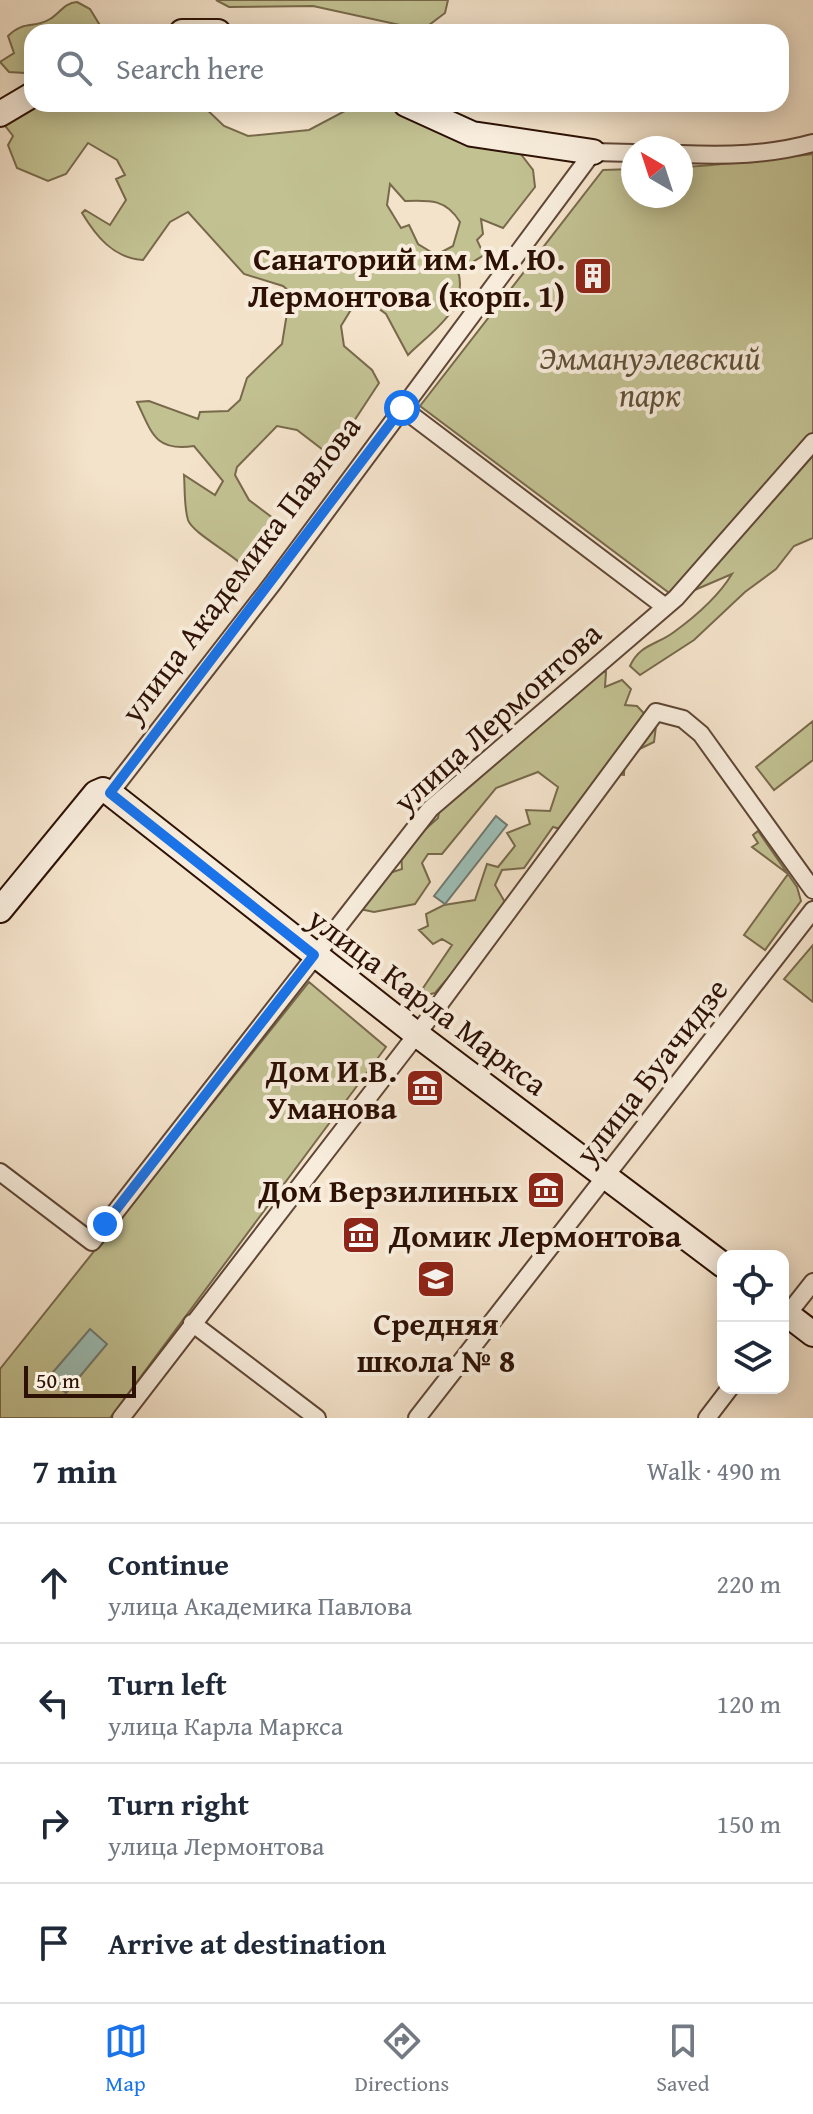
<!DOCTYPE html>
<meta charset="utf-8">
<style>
:root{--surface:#fff;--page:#f2f2f3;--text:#1f2937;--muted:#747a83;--line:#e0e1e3;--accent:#1a73e8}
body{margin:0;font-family:"Gentium Book Plus",serif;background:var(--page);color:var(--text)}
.controls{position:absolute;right:24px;bottom:24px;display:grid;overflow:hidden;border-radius:16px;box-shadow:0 4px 20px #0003}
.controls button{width:72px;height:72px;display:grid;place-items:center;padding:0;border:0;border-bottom:2px solid var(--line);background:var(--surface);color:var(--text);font:40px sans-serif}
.compass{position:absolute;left:621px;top:136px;width:72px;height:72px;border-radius:50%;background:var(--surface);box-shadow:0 4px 20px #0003;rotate:321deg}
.scale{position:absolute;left:24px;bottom:20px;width:112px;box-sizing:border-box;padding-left:8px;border:4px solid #2d1104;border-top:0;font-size:22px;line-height:28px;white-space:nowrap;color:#2d1104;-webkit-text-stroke:6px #f8eddd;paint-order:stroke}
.stop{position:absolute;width:24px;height:24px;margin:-18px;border:6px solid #1a73e8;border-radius:50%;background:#fff}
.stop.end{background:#1a73e8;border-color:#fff;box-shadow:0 2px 8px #0008}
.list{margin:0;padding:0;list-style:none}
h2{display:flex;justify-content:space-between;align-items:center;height:104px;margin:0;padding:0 32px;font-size:34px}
h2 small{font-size:26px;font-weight:400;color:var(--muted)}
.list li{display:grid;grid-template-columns:52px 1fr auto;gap:24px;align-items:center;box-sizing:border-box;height:120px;padding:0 32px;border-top:2px solid var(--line)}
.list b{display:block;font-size:30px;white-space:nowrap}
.list p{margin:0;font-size:26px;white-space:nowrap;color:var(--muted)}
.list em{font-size:26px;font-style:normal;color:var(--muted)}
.icon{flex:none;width:44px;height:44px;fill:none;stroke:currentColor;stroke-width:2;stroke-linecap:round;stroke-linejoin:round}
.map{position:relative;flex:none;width:813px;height:1418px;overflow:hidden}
.search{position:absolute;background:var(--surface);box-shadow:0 4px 20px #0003;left:24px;right:24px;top:24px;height:88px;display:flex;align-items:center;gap:20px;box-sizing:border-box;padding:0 28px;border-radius:24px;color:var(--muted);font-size:30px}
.sheet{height:584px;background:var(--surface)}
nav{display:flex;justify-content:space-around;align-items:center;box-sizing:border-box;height:112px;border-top:2px solid var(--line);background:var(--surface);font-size:22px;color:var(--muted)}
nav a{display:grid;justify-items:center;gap:4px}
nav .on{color:var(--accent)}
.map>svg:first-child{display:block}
.green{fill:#c2c192;stroke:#78694b;stroke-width:2;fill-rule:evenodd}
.water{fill:#9cbeb6;stroke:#70796f;stroke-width:2}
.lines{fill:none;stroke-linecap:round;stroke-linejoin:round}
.street-casing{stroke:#5f4636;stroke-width:20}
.secondary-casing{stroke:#2d1104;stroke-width:28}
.street{stroke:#f8eddd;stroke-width:16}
.secondary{stroke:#f8eddd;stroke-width:24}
.route{stroke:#1a73e8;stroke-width:10}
.labels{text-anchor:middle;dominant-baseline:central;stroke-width:8;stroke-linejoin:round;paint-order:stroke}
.poi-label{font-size:32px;font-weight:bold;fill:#2d1104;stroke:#f8eddd;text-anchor:end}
.park-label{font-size:32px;font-style:italic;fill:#614f36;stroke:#f8eddd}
.street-label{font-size:32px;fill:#2d1104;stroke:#f8eddd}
</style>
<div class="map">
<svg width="813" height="1418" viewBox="0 0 813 1418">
<rect width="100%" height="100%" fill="#f4e3cb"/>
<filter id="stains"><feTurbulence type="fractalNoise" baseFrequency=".0025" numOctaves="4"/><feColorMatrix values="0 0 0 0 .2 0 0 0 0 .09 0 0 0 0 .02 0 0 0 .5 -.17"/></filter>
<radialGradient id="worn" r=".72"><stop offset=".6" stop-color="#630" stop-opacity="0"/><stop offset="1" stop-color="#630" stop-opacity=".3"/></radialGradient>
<path class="green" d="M216,0H448L445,13L429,25L409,27L313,6L229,7Z
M77,2L90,9L104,32H32V69L25,73L9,72L0,62L14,53L8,36C24,20 34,29 50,19C60,13 64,3 77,2Z
M37,104H201L224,126L248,136L309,130L358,104L431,114L472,137L520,153L533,170L535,187L503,228L481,219L483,234L477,240L484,255L458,271C469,309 433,330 408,355L386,314L360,295L341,326L344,346L372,370L379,383L331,456L297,430L277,426L237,467L235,475L249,500L278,522L240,563C227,551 192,532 188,520C184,507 185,489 184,475L215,495L223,481L194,446C155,452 152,433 137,402L149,401L198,419L200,412L228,411L240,400L247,378L282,344L288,307L296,297L283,286L244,274L188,212L170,222L143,260C113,258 96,236 82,213L85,210L110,225L126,200L116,179L125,175L117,160L88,143L66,174L48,181L17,168L8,145L13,136L3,123ZM390,184L405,201C430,200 446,199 460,222L453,246L436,255L418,244L409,225L401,228L387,205Z
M813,154V538L794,546L776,569L745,592L694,640L640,675L630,666C640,644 657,645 674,632C696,616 718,597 732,574L676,598L420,406L603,170L633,169V196H681V167C726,165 768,159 813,154Z
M597,671L606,672L605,687L622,680L631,689L625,705L637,706L656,726L654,742L625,756L624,775L613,774L568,831L553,827L524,868L502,870L495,885L506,904L498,920L435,993L426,995L423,988L452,945L442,939L433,944L419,930L428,926L426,914L444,905L475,900L487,864L498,867L515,846L507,833L530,824L526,810L550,811L558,787L538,772L496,788L442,854H428L422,863L430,882L415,904L374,912L355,908L380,876L402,869L401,851L438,818L440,805L474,773L494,765L542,714Z
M813,721V760L774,790L756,767Z
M758,831L797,887L801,901L765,950L744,935L788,874L752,847L758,843L753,835Z
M813,945V1002L784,979Z
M309,982L386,1047L110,1418H0V1369Z"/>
<path class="water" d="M496,816L507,825L445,904L434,896Z
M90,1329L107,1344L66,1393L48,1378Z"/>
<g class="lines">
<defs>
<path id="street" d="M681,154C726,156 770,155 813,143
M402,408L664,606
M110,793L273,583L593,152L633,153
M0,1172L92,1242L430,809L676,598L813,442
M783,1320L813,1282
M192,1323L317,1418
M121,1418L427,1021L656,712L683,719L701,734L813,890
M417,1418L813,910
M707,1418L730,1388"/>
<path id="secondary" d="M182,32H218
M406,104L472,134L593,152
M0,114L32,95
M0,910L96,793L103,790L110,793L415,1033L723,1265
M783,1311L813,1334"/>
</defs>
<use href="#street" class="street-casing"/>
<use href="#secondary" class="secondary-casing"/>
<use href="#street" class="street"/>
<use href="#secondary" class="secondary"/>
</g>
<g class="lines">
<path class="route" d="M105,1224L314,955L110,793L402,408"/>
</g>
<defs>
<symbol id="building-square" viewBox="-11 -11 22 22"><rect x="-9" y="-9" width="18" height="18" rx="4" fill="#8f2418" stroke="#f8eddd"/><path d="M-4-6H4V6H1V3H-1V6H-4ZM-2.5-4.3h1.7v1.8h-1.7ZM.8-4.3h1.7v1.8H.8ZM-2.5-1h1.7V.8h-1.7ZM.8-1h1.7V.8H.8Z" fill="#fff"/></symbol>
<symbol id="museum-square" viewBox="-11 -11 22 22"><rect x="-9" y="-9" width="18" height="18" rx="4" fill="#8f2418" stroke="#f8eddd"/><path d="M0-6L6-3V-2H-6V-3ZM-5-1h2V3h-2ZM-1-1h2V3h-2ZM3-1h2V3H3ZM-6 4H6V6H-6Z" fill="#fff"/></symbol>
<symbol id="school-square" viewBox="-11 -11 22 22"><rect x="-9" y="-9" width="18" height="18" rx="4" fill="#8f2418" stroke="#f8eddd"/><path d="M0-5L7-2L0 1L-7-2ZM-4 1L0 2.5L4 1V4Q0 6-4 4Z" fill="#fff"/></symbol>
</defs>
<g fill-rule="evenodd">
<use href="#building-square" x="571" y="254" width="44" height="44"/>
<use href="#museum-square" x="403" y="1066" width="44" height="44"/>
<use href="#museum-square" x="524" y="1168" width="44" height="44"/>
<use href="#museum-square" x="339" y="1213" width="44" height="44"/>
<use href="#school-square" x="414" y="1257" width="44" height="44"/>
</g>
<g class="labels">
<g class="poi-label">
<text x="565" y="258">Санаторий им. М. Ю.<tspan x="565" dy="37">Лермонтова (корп. 1)</tspan></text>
<text x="397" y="1070">Дом И.В.<tspan x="397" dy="37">Уманова</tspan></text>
<text x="518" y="1190">Дом Верзилиных</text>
<text x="389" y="1235" text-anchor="start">Домик Лермонтова</text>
<text x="436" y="1323" text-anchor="middle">Средняя<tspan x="436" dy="37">школа № 8</tspan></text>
</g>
<g class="park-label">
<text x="650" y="357">Эммануэлевский<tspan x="650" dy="37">парк</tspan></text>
</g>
<g class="street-label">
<text transform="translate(240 569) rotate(-53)">улица Академика Павлова</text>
<text transform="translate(497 717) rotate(-42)">улица Лермонтова</text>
<text transform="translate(428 1001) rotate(37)">улица Карла Маркса</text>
<text transform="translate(651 1071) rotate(-52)">улица Буачидзе</text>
</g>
</g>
<rect width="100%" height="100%" filter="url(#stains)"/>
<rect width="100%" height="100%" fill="url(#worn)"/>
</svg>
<div class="controls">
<button><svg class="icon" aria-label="locate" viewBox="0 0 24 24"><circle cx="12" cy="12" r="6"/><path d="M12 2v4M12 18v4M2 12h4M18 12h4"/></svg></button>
<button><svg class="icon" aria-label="layers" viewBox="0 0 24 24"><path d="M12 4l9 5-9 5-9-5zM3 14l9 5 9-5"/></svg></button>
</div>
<svg class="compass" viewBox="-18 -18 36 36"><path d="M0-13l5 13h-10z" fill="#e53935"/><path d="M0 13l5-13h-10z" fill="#747a83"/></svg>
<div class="scale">50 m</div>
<div class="stop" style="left:402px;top:408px"></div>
<div class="stop end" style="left:105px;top:1224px"></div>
<div class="search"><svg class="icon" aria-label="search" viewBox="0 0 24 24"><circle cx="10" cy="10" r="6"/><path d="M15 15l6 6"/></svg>Search here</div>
</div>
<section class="sheet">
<h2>7 min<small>Walk · 490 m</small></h2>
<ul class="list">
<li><svg class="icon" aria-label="ahead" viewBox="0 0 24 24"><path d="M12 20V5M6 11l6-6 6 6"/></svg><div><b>Continue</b><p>улица Академика Павлова</p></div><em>220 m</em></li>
<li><svg class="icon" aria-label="left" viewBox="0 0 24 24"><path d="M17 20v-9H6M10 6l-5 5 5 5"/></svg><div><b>Turn left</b><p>улица Карла Маркса</p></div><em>120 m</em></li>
<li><svg class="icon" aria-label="right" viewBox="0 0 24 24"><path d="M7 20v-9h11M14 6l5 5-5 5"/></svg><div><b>Turn right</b><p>улица Лермонтова</p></div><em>150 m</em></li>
<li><svg class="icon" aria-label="arrive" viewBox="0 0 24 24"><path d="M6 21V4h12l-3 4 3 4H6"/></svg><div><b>Arrive at destination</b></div></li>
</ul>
</section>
<nav>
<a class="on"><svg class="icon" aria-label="map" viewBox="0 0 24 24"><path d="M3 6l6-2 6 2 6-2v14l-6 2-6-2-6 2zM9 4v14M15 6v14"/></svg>Map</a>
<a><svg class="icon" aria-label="directions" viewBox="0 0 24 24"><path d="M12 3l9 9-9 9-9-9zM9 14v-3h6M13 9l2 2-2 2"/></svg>Directions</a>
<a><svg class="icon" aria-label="saved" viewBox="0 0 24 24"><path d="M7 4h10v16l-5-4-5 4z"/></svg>Saved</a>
</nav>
